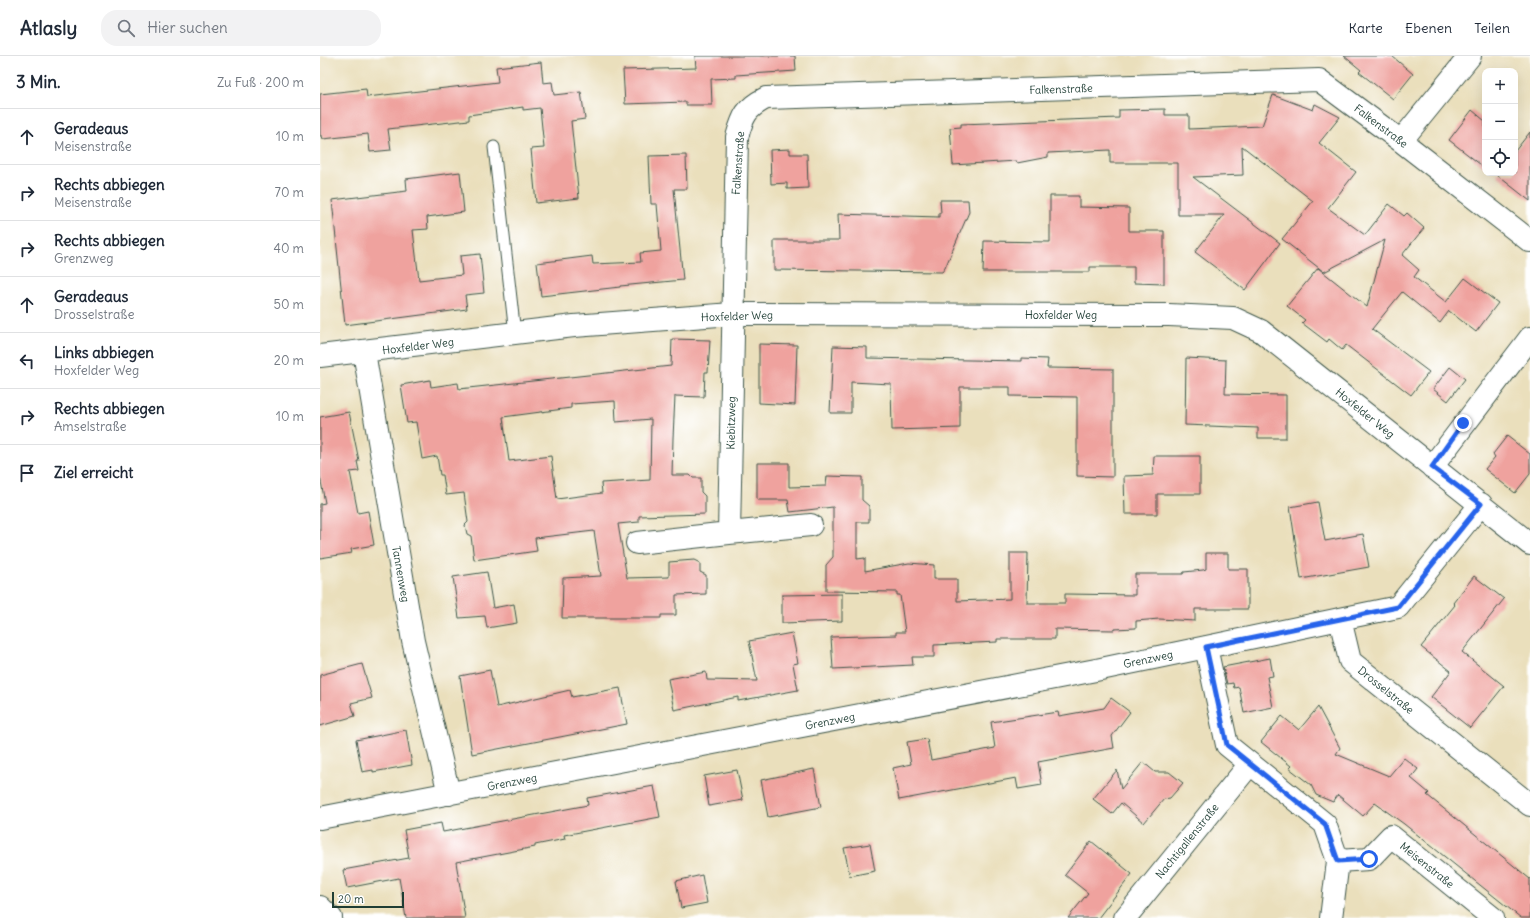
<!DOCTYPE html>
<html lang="de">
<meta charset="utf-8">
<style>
:root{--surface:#fff;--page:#f2f2f3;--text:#1f2937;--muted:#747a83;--line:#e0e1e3}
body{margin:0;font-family:Delius,sans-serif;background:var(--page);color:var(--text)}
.controls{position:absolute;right:12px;top:12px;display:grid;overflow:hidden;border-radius:8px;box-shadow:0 4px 16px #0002}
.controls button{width:36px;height:36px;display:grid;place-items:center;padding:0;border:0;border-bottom:1px solid var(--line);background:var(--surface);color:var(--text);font:20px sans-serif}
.scale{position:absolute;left:12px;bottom:10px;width:72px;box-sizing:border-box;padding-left:4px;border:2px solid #1f3d34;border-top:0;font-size:11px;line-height:14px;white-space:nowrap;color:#1f3d34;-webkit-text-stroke:3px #fff;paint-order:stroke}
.stop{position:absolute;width:12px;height:12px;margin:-9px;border:3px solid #2563eb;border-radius:50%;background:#fff}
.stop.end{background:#2563eb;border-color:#fff;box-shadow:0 1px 4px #0008}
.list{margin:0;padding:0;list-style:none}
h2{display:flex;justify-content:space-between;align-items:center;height:52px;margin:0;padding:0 16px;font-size:17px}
h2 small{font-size:13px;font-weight:400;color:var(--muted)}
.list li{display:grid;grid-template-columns:26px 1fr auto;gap:12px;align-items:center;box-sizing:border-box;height:56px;padding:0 16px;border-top:1px solid var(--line)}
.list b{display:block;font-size:15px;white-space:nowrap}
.list p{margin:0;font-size:13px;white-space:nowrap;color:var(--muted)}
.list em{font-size:13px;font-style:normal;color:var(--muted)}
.icon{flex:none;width:22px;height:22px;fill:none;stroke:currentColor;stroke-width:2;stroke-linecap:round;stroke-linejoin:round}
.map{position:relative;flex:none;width:1210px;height:862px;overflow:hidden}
header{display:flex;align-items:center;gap:24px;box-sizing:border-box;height:56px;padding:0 20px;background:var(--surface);border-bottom:1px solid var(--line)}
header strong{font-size:19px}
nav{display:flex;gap:22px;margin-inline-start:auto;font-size:14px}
.search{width:280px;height:36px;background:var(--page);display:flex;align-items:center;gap:10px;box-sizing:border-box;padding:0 14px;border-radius:16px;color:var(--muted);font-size:15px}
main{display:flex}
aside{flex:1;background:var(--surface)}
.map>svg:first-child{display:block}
.building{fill:#efa29e;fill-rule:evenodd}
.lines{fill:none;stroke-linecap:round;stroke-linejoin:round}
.lane-casing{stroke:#3d5548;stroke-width:13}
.street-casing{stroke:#3d5548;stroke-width:24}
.lane{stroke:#fff;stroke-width:11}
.street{stroke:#fff;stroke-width:22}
.route{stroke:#2563eb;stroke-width:5}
.labels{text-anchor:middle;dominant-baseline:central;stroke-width:3;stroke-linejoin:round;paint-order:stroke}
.street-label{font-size:11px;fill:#1f3d34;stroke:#fff}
</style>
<header>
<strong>Atlasly</strong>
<div class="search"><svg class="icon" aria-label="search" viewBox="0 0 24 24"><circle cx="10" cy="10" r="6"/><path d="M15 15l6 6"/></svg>Hier suchen</div>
<nav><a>Karte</a><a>Ebenen</a><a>Teilen</a></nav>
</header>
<main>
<aside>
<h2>3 Min.<small>Zu Fuß · 200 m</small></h2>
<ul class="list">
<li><svg class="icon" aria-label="ahead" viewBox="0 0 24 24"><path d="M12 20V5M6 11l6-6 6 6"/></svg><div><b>Geradeaus</b><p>Meisenstraße</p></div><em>10 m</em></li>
<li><svg class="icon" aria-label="right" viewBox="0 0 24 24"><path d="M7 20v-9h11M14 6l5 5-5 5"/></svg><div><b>Rechts abbiegen</b><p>Meisenstraße</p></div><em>70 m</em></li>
<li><svg class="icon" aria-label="right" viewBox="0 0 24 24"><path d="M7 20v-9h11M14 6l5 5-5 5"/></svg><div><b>Rechts abbiegen</b><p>Grenzweg</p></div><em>40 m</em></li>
<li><svg class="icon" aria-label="ahead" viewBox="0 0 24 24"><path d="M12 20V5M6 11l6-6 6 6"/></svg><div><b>Geradeaus</b><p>Drosselstraße</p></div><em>50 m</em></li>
<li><svg class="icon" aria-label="left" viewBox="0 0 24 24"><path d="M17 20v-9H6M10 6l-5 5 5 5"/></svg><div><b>Links abbiegen</b><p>Hoxfelder Weg</p></div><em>20 m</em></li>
<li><svg class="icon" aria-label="right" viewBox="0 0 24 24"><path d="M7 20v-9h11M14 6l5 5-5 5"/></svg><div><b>Rechts abbiegen</b><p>Amselstraße</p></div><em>10 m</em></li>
<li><svg class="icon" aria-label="arrive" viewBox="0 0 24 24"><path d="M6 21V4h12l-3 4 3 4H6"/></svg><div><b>Ziel erreicht</b></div></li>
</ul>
</aside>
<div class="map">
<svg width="1210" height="862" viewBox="0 0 1210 862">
<rect width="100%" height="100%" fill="#fff"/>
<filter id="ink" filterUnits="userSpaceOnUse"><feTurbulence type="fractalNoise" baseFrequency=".025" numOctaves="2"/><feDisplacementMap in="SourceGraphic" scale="8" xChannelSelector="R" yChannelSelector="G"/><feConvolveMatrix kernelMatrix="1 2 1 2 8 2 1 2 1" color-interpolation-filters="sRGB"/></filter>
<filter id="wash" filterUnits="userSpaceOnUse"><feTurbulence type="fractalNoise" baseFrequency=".012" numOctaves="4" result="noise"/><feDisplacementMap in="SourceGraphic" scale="16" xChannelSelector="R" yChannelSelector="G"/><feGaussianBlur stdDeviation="0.9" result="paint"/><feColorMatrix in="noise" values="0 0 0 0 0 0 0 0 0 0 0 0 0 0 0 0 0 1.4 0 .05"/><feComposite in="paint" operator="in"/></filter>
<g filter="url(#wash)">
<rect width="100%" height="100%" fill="#eadfbc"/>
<g id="blocks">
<path class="building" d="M375,0H475L476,15L416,19V22L391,23L392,49H366V46L305,48L303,14L376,12Z
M1024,0H1072L1093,18L1073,43L1039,16L1041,14Z
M221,6L223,27L232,26L234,39L261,36L265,63L251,65L259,142L216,147L211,93L224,92L220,52L203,54V51L149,59V64L68,73L71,94L50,96L48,78L3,83L2,80H0V38L46,33L47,41L178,26L176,11Z
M953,39L993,54L995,48L1020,61L999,87L1036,116L1008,152L1045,179L1069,148L1084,160L1087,157L1104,172L1082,199L1099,214L1094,221L1126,246L1145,222L1178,247L1156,276L1129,255L1120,267L1082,236L1052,273L1109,316L1091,339L1026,289L1022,294L1009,283L1007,286L982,267L985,264L967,250L998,212L1047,251L1065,184L1004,216L962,183L993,145L922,90L923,119L873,121L960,187L925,234L875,196L904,159H858V107H790V94L728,97V101L697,107L696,105L633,109L630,72L641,71V68L799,62V54L845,53V59H869V73L942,70Z
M1152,54L1165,65V112L1129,84Z
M1210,76V145L1177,119L1179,117H1195V95Z
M470,93V98H487L488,132L467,133V127L451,128L450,94Z
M366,99L367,133H354L363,224L300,230V231L221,240L217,207L272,200L273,208L321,206L320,197L341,195L337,148H331L329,100Z
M140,116L144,156L107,161L108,173L93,174L99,224L142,219L140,200L160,198L164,237L145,239L147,253L25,269L12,144L87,135L86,123Z
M730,140H759V151L809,152V175H844V228L814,227V211H770V216H663L664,185L730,186Z
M620,144H648L649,156L625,212L622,216L454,214V184H519L518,158L619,161V157H621Z
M352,283L390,284L388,316H385L384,341L355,340L353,382L352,419H370L373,422H381V436L385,440V458L319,460V466L298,468L307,522L349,521V506L374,504L380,507V516L386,519V538L356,539V559H341V562H242L243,522L281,520L274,475L215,482L217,495L154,504L151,480L147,478L145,469L148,466L144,437L126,439L123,419H120L117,400L102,403L96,366L87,367L81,329L110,324L111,331L138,327L139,333L351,310ZM295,345L296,366L331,363L330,424L281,427L282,437L237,443L231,400L189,405L183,361L251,352V348Z
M439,288L477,289L475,349L439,347Z
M513,290L547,291V302L701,305V302L728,303L727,312L793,313V421L757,420V341L690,340V331H640V372L572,374L571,328L531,326V357H510Z
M866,302L906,304L905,338L966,339V382H938V372L865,369Z
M1130,311L1145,323L1128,345L1113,333Z
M29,356L39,405H37L39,415L30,416L38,457L48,455L54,489L31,493L32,497L0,502V448L5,447L0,420V361Z
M1187,380L1210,398V418L1195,437L1165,413L1175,401L1173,398Z
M834,400H880V438H837V458H805L804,420L833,419Z
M437,407H469V431L506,430L507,420L542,421V444L549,450V466H537V503L545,502V515L589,507L614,509V523H637V545L690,543V497H708L707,547H745V538L815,539V518H863L864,516L883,514L886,513V497H908V513H928V553H875V565L839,563L816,565V572L794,573V574L735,573V583H677V586L614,589V601H592L593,609L513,613L511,581L576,579V576H585L580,539H577V536L506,535V509L513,501V451L470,456L468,444H437Z
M998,446L1005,485L1043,478L1049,511L981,523L970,451Z
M167,516L173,552L194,548L197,567L167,572L165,560L139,562L133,521Z
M1154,520L1184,543L1142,596L1184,630L1150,672L1111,641L1131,615L1101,591L1135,549L1133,547Z
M522,538V565L462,567V539Z
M472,577L478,607L473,608L478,634L418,645V641L354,654L348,623L386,616L387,624L437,625L429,585Z
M950,602L953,620L947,621L953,651L924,657L919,631L914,632L913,627L907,628L903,611Z
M42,608L52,642L31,647L35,660L0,670V619Z
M170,614L177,651L250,634L252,641L300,632L307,668L152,698L140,620Z
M791,642L810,656L792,680L794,692L718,706L722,729L698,733L696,722L579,744L573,712L591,708L587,686L607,683L611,704L675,692L671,666L738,656L739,660L784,652Z
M998,651L1020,692L1016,698L1069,720L1084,702L1098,713L1091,722L1109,737L1107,739L1210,823V862H1201L1084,768L1055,747L1043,760L1018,739L1013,746L996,739L991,729L969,712L971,710L941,686L962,660L979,674Z
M86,674L92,709L53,716V714L42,716L36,684Z
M823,706L835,716H849L863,727L850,742L844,743L824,767L801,747L792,758L773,743L797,714L801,733Z
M494,713L501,751L448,761L441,724Z
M417,714L423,744L389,750L384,720Z
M334,730L340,761L244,779L245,783L215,789V791L136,806L145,862H86L79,822L27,832L23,814L89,802L84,774L121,767L123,776L268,749L267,742Z
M771,785L812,818L778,862H748L768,837L745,819Z
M550,788L555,815L530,820L524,792Z
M382,819L387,847L361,852L356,825Z"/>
</g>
</g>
<g filter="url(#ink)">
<use href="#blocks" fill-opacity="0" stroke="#3d5548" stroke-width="1"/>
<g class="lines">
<defs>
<path id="lane" d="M174,91L195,278"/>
<path id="street" d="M1081,85L1150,0
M44,296L93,585L129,738
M0,300L254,270L412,258L849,259L913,262L941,275L1210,488
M1112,411L1210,282
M1161,448L1078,551L1020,563L1030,605L1210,749
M491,469L409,477L417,81C423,60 426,52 446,42L999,24L1081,85L1210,185
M317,487L409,477
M886,591L907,689L1005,768L1018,805L1011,862
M0,762L776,614L1020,563
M1018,805L1049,803L1071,780L1173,862
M0,851L11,862
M805,862L930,708"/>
</defs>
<use href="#lane" class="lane-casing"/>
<use href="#street" class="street-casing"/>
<use href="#lane" class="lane"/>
<use href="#street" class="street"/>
</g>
</g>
<g class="lines" filter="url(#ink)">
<path class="route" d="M1049,803L1018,805L1005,768L907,689L886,591L1078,551L1161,448L1112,411L1143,367"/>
</g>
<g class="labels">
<g class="street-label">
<text transform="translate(741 33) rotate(-2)">Falkenstraße</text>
<text transform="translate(1061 70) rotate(37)">Falkenstraße</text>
<text transform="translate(418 107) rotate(-86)">Falkenstraße</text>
<text x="741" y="259">Hoxfelder Weg</text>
<text transform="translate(417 260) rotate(-2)">Hoxfelder Weg</text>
<text transform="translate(98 290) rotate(-7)">Hoxfelder Weg</text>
<text transform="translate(1045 357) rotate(39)">Hoxfelder Weg</text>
<text transform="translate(411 367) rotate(-89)">Kiebitzweg</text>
<text transform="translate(81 518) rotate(80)">Tannenweg</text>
<text transform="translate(828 603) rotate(-12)">Grenzweg</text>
<text transform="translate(1066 634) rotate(39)">Drosselstraße</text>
<text transform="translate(510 665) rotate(-11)">Grenzweg</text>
<text transform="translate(192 726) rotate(-11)">Grenzweg</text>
<text transform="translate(867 785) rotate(-51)">Nachtigallenstraße</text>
<text transform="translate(1107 809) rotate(39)">Meisenstraße</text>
</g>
</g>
</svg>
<div class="controls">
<button>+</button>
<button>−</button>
<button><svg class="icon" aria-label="locate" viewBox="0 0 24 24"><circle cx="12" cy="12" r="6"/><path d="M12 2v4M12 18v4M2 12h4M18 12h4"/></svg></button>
</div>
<div class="scale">20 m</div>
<div class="stop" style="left:1049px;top:803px"></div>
<div class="stop end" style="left:1143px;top:367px"></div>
</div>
</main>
